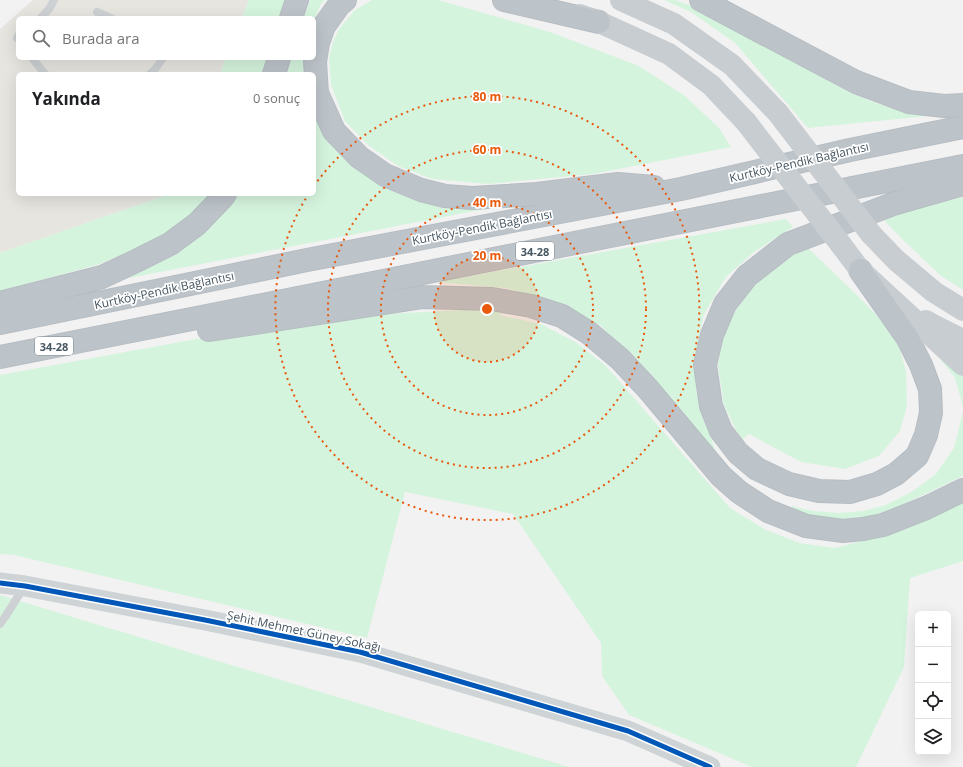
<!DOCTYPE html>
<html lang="tr">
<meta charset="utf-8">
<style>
:root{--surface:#fff;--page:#f2f2f2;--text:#202124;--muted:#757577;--line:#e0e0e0}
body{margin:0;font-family:"Open Sans",sans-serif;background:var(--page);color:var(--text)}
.controls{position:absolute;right:12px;bottom:12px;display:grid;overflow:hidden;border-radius:6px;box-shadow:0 4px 16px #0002}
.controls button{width:36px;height:36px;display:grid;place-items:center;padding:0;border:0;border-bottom:1px solid var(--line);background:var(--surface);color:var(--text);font:20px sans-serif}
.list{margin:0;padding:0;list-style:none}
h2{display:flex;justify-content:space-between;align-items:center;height:52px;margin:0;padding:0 16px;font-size:17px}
h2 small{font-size:13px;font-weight:400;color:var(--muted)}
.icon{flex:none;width:22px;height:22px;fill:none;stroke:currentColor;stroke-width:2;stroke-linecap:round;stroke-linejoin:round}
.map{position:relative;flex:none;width:963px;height:767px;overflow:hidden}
.search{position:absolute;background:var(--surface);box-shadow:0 4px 16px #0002;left:16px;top:16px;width:300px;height:44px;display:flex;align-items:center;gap:10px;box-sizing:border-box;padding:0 14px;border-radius:6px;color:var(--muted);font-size:15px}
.panel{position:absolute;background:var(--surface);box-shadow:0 4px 16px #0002;left:16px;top:72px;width:300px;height:124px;border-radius:6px}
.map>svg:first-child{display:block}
.commercial{fill:#e7e5e0}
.green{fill:#d5f4de}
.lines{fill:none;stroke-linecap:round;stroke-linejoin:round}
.highway-casing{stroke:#b6bdc3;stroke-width:24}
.lane{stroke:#cdd1d3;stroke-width:8}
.secondary{stroke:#ced3d5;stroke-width:21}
.primary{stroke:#c8cdd1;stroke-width:22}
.highway{stroke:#bdc4c9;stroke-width:22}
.primary-bridge{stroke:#c8cdd1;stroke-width:22}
.cycleway-casing{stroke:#fff;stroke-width:8}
.cycleway{stroke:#0057b8;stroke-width:5}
.ring{fill:none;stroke:#e8590c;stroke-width:2;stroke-dasharray:2 4}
.labels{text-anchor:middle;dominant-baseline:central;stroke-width:3.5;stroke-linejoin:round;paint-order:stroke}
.shield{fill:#fff;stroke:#7e8990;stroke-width:1}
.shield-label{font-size:11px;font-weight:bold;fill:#465661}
.street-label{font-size:12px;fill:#465661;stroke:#fff}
.centre{fill:#e8590c;stroke:#fff;stroke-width:2}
.ring-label{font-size:12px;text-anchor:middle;font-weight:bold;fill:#e8590c;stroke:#fff;stroke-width:3.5;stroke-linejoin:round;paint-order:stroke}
</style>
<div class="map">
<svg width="963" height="767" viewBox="0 0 963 767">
<rect width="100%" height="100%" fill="#f3f2f2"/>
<path class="commercial" d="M33,0H249L242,18H18V58H226L220,74H18V194H163L164,196L0,253V29Z"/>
<path class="green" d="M249,0H285L280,18H242Z
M310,0H325L321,4L314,20V18H304Z
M372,0H438L550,32L639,66L685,96L719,128L731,147L593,174L488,184L432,179L398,166L368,145L345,121L331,85L329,57L333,42L339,29L355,10Z
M664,0H675L689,5L785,54L870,101L900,111L937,112L938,115L808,128L735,43L691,12Z
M226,58H269L264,74H220Z
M291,58H304L303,74H285Z
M314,116L329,141L348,162L372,180L425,201L485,209L124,279L172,252L228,207L237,194H314Z
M163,194H212L189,218L158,239L100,264L0,291V253L164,196Z
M963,197V290L940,275L902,239L880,216Z
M786,219L793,227L754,252L726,277L704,314L697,347L695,371L697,396L716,453L649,373L600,325L556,302L505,288L437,282Z
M807,247L862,300L896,336L906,371L907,406L900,431L879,456L845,469L801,462L749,434L741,440L724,405L718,366L725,327L746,295L774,266Z
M464,310L507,311L498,315L541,324L577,343L606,366L730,508L766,530L800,543L835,548L894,533L963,502V561L910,578L904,667L856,767H752L629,715L602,676L601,643L513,514L405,492L367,638L14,555L0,554V375L207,337L385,314Z
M934,351L963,375V407L955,378Z
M963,411V476L889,511L863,518L834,521L812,517L791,510L792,506L813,511L840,513L863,511L886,505L913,491L936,474L954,448Z
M0,595L569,767H0Z"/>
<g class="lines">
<defs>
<path id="highway" d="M345,0L339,5L324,26L318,43L315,62L317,93L334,131L359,157L385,175L421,190L445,196L472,198L537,194L618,184L654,187
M504,0L599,22
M701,0L856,82L909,102L944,106L963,105
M291,18L297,0
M274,74L279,58
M860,270L907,337L921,365L930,389L931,413L926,435L917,456L896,474L877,484L850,492L819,491L789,484L757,469L738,453L721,431L711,406L705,365L712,335L725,304L747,276L788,244L893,204L963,184
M0,303L102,277L136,261L170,244L197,224L221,199L225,194
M0,323L307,260L681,189L850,150L963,127
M209,330L423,297L492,299L531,306L562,316L589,333L620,359L648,389L721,476L739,492L768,511L806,526L843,531L863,529L883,525L926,508L963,490
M0,357L963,166"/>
</defs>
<use href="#highway" class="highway-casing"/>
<path class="lane" d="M97,12L111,18
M41,18L49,9L54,0
M18,36L17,38L18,39
M32,58L45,74
M150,74L156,68L163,58
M0,624L5,617L24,587"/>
<path class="secondary" d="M0,583L25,586L205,620L360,652L628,731L710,767"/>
<path class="primary" d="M621,0L674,24L732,65L778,113
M580,15L599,22L669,54L711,85L746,122
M871,234L896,260L934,292L963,310
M842,246L860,270L963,365
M926,321L931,324L963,340"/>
<use href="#highway" class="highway"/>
<path class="primary-bridge" d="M778,113L871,234
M746,122L842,246"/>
<defs>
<path id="cycleway" d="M0,583L25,586L205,620L360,652L628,731L710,767"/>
</defs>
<use href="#cycleway" class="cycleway-casing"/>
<use href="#cycleway" class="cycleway"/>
</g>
<circle cx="487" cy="309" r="53" fill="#e8590c" fill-opacity=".12"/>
<g class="ring">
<circle cx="487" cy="309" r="53"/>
<circle cx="487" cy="309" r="106"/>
<circle cx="487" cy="309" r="159"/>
<path d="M314 186A212 212 0 1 1 308 195"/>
</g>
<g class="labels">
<g class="shield">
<rect x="516" y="242" width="38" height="18" rx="3"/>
<rect x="35" y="337" width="38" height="18" rx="3"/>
</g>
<g class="shield-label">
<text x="535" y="251">34-28</text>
<text x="54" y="346">34-28</text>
</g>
<g class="street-label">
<text transform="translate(799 162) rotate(-13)">Kurtköy-Pendik Bağlantısı</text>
<text transform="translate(482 227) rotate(-11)">Kurtköy-Pendik Bağlantısı</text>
<text transform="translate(164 290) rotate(-12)">Kurtköy-Pendik Bağlantısı</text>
<text transform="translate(304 631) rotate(12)">Şehit Mehmet Güney Sokağı</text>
</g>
</g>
<circle cx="487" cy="309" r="6" class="centre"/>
<g class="ring-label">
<text x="487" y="101">80 m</text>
<text x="487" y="154">60 m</text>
<text x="487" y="207">40 m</text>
<text x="487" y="260">20 m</text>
</g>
</svg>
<div class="controls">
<button>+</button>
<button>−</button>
<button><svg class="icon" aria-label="locate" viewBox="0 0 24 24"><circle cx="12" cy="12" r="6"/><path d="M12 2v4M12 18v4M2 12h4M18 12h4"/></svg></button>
<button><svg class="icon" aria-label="layers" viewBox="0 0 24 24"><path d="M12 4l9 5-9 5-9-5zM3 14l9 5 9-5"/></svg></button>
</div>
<div class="search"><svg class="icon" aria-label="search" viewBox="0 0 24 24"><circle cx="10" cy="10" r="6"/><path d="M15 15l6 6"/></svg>Burada ara</div>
<section class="panel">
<h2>Yakında<small>0 sonuç</small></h2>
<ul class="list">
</ul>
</section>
</div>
